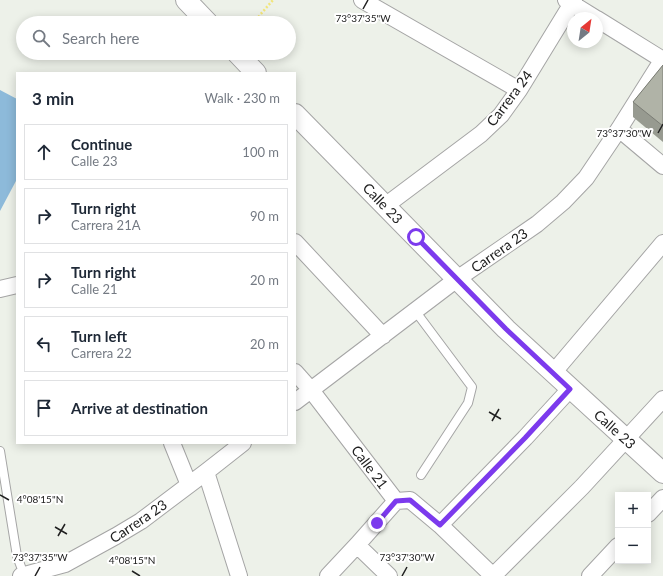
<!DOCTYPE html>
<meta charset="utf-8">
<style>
:root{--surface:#fff;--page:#f6f6f7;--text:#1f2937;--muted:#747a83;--line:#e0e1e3}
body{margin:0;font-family:Lato,sans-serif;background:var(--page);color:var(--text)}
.controls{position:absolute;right:12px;bottom:12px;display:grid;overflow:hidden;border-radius:0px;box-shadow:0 2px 10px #0003}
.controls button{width:36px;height:36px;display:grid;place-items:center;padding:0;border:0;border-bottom:1px solid var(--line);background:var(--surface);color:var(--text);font:20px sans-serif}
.compass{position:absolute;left:567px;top:12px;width:36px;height:36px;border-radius:50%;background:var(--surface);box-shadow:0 2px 10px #0003;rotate:30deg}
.stop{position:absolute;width:12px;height:12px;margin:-9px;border:3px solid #7c3aed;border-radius:50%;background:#fff}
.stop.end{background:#7c3aed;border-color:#fff;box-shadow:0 1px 4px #0008}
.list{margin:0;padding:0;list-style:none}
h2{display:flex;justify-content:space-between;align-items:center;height:52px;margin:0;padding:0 16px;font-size:17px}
h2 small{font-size:13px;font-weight:400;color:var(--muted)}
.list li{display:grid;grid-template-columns:26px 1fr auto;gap:12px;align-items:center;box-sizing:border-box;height:56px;margin:0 8px 8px;padding:0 8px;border:1px solid var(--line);border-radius:0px}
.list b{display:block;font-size:15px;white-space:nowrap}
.list p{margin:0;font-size:13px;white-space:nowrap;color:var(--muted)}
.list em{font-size:13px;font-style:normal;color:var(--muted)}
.icon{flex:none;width:22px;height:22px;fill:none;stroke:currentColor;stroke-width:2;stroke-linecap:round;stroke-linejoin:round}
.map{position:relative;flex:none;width:663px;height:576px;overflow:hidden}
.search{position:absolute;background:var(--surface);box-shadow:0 2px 10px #0003;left:16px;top:16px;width:280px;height:44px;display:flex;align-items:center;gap:10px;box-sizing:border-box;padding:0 14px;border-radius:22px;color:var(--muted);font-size:15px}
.panel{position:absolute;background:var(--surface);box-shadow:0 2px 10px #0003;left:16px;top:72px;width:280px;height:372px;border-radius:0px}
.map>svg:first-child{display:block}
.pitch{fill:#8dbada}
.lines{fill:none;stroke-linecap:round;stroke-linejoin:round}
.service-casing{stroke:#a5a5a5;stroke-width:10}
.minor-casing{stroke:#a5a5a5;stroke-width:18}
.tertiary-casing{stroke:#a5a5a5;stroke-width:22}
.path{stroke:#f1e57a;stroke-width:2.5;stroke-dasharray:2 2;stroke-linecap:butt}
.service{stroke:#fff;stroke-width:8}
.minor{stroke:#fff;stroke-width:16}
.tertiary{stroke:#fff;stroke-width:20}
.wall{fill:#979a90}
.building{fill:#b0b3a7;stroke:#7b7d75}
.route{stroke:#7c3aed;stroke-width:5}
.ticks{fill:none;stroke:#212121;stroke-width:1.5}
.labels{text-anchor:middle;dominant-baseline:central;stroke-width:4;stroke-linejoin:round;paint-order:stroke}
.street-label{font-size:14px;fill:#212121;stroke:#fff}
.ticks-label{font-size:10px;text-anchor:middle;fill:#212121;stroke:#fff;stroke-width:4;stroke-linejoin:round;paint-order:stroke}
</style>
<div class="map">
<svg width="663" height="576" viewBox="0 0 663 576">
<rect width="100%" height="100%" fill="#edf1e9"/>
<path class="pitch" d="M0,90L17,99V179L0,211Z"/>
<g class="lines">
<defs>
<path id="service" d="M416,312L472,387L468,403L421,475
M0,451L17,556L24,575"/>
<path id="minor" d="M362,0L519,90
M566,0L595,18
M597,19L663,60
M619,129L663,166
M385,206L481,134L501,115L519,90L574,0
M295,242L383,336
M0,289L17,285
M295,372L311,390L396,501L410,500L440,525L493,576
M553,373L663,243
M295,402L457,279L537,224L563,202L586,178L619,129L663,59
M172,443L189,485
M206,472L239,576
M648,514L663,498
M440,525L525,438L570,389
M357,545L389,576
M21,576L65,564L116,536L141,521L206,472L243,443
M328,576L357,545L396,501
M493,576L582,487L663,399
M590,576L618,546"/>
<path id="tertiary" d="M186,0L208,23
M237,53L256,73
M295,114L506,329L663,473"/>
</defs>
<use href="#service" class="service-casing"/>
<use href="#minor" class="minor-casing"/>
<use href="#tertiary" class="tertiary-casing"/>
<path class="path" d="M253,23L273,0"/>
<use href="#service" class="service"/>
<use href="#minor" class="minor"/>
<use href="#tertiary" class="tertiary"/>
</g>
<path class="wall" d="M663,65V142L633,117V102Z"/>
<path class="building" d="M663,65V126L633,102Z"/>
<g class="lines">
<path class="route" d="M377,523L396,501L410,500L440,525L525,438L570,389L506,329L416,237"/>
</g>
<path class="ticks" d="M363,9L368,0M658,133L663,124M489,412L501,419M492,421L499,409M0,495L9,500M55,527L67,534M58,536L65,524M132,571L140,576M35,576L40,567M402,576L407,567"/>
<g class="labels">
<g class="street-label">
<text transform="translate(509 98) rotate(-53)">Carrera 24</text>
<text transform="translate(383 203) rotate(46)">Calle 23</text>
<text transform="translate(499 250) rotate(-35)">Carrera 23</text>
<text transform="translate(615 429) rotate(42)">Calle 23</text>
<text transform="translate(370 467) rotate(53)">Calle 21</text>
<text transform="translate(138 521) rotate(-34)">Carrera 23</text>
</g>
</g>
<g class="ticks-label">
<text x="363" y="22">73°37'35"W</text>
<text x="624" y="137">73°37'30"W</text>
<text x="40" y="503">4°08'15"N</text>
<text x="40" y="561">73°37'35"W</text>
<text x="407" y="561">73°37'30"W</text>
<text x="132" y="564">4°08'15"N</text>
</g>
</svg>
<div class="controls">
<button>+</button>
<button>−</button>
</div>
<svg class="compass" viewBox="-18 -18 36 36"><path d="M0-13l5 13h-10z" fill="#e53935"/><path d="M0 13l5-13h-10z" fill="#747a83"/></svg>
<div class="stop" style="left:416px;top:237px"></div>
<div class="stop end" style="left:377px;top:523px"></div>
<div class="search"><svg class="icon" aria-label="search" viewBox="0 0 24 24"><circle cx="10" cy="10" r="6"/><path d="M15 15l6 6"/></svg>Search here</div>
<section class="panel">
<h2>3 min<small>Walk · 230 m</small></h2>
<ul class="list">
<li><svg class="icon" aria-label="ahead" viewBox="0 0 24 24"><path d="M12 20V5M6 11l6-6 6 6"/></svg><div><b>Continue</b><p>Calle 23</p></div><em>100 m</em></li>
<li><svg class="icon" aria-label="right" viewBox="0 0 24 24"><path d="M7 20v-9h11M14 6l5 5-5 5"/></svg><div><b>Turn right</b><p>Carrera 21A</p></div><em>90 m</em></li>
<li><svg class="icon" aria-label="right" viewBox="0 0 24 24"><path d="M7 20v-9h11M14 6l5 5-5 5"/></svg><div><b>Turn right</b><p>Calle 21</p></div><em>20 m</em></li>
<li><svg class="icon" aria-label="left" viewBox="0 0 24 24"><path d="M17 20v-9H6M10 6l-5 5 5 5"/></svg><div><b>Turn left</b><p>Carrera 22</p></div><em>20 m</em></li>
<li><svg class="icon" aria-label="arrive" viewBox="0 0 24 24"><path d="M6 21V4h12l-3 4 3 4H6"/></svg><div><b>Arrive at destination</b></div></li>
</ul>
</section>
</div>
